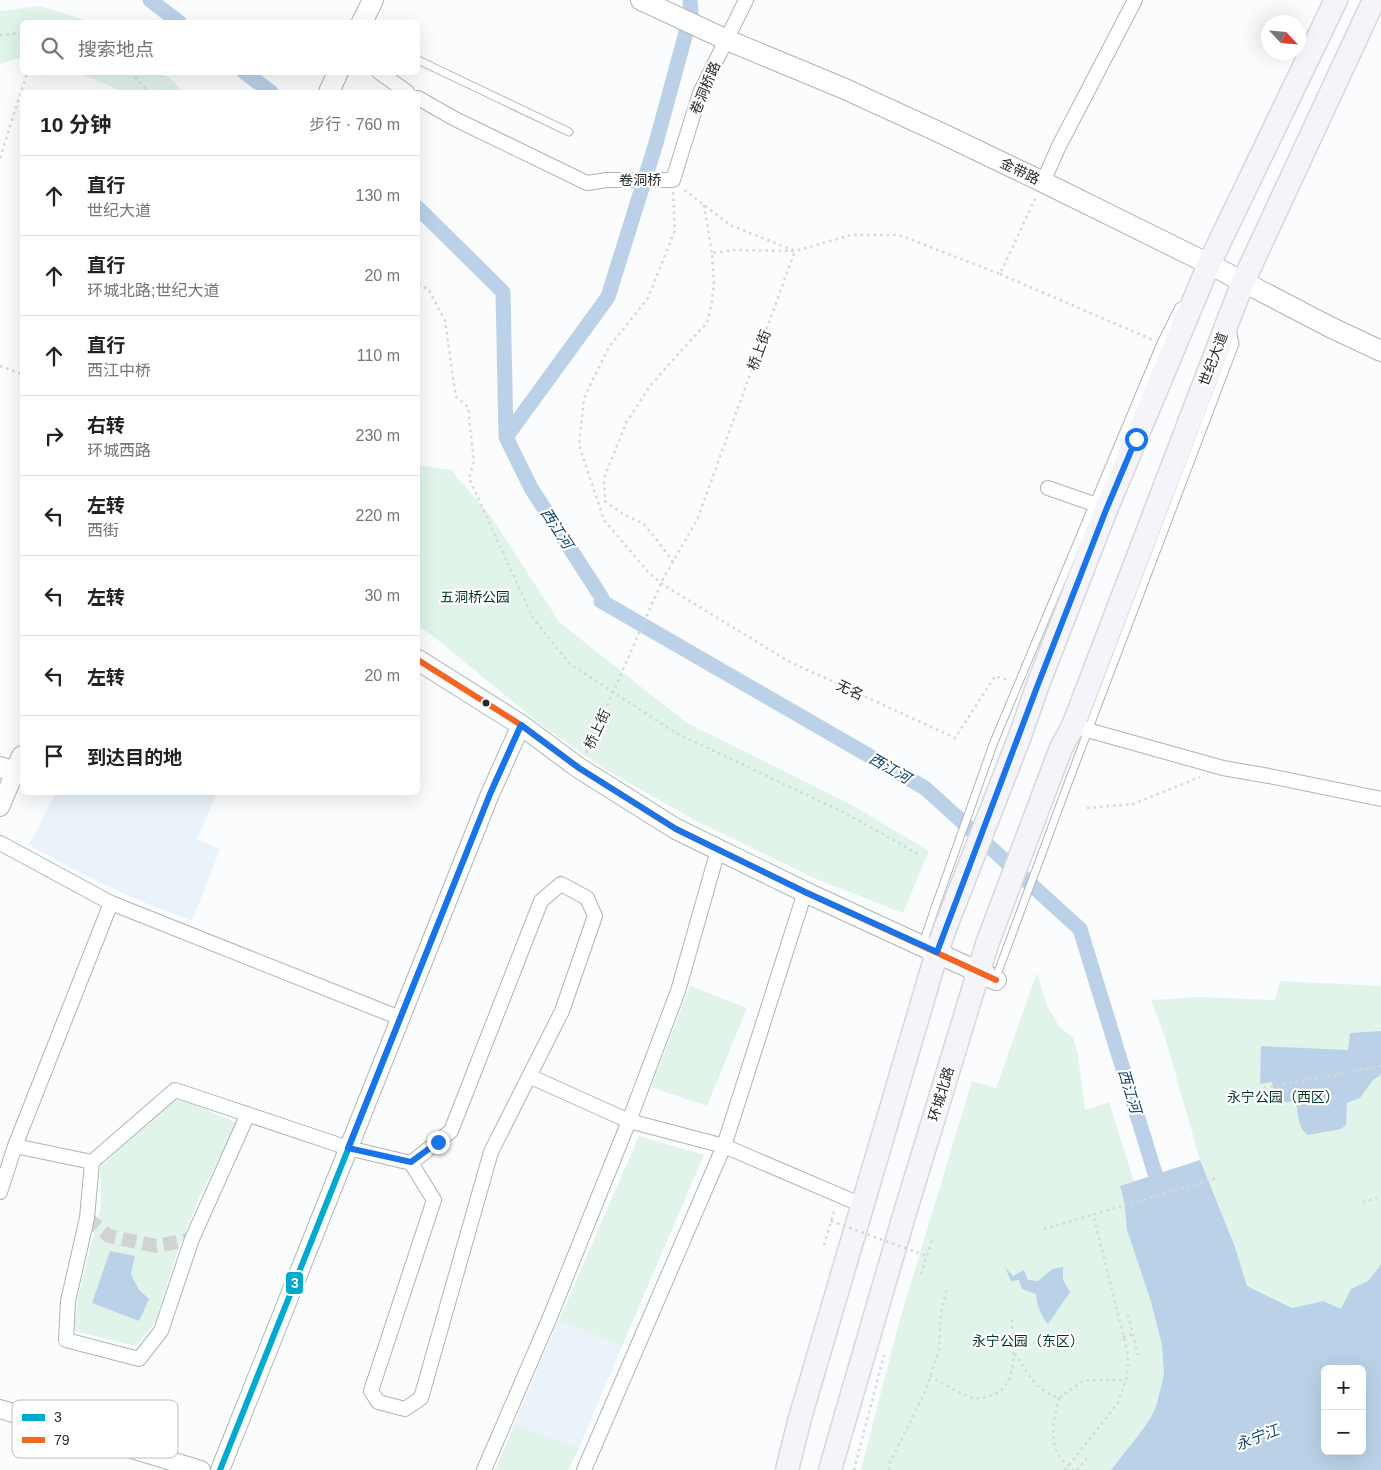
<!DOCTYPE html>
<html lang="zh">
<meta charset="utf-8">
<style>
:root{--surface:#fff;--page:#f6f6f6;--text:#222;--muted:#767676;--line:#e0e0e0}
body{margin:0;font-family:Helvetica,"Noto Sans SC",sans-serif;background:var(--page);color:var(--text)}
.controls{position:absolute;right:15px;bottom:15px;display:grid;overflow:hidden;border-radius:8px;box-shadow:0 5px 20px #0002}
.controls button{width:45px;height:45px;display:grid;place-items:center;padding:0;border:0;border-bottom:1px solid var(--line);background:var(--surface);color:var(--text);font:25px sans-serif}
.compass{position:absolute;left:1261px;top:15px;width:45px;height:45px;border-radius:50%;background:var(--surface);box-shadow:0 5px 20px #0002;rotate:116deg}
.stop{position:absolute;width:15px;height:15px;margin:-11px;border:4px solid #1a73e8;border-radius:50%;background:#fff}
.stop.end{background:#1a73e8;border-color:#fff;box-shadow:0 1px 5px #0008}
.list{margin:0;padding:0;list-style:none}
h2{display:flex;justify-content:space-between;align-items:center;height:65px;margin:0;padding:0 20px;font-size:21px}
h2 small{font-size:16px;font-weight:400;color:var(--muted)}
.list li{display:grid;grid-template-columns:32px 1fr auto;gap:15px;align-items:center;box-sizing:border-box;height:80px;padding:0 20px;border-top:1px solid var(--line)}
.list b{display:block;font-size:19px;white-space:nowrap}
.list p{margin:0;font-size:16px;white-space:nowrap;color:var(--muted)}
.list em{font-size:16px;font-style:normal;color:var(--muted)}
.icon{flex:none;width:28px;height:28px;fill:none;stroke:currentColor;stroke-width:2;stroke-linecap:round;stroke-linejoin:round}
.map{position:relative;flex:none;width:1381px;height:1470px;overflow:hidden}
.search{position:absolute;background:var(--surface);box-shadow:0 5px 20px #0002;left:20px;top:20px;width:400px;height:55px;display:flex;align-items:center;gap:12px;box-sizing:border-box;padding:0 18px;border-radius:8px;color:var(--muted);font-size:19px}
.panel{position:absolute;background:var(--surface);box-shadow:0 5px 20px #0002;left:20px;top:90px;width:400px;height:705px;border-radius:8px}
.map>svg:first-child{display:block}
.built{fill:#eaf2fa}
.green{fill:#e1f4ea}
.water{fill:#bad1e7;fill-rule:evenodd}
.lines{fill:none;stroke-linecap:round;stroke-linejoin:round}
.canal{stroke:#bad1e7;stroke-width:15}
.minor-tunnel{stroke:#d0d2d3;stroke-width:14;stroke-dasharray:14 7;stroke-linecap:butt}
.service-casing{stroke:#b1b3b4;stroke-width:9}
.minor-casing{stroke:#b1b3b4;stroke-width:16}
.tertiary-casing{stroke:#b1b3b4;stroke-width:20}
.secondary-casing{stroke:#b1b3b4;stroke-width:22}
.primary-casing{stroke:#d6d8d8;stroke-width:25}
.path{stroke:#d6d7d7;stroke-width:2.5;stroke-dasharray:2.5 4;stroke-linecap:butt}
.service{stroke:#feffff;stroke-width:7}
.minor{stroke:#feffff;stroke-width:14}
.tertiary{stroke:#feffff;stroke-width:18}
.secondary{stroke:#feffff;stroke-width:20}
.primary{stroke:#f5f4fa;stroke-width:22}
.service-bridge-casing{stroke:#b1b3b4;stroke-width:9;stroke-linecap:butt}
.primary-bridge-casing{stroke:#d6d8d8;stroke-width:25;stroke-linecap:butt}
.path-bridge{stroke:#d6d7d7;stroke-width:2.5;stroke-dasharray:2.5 4;stroke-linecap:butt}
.service-bridge{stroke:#feffff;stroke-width:7}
.primary-bridge{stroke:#f5f4fa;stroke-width:22}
.bus-1-casing{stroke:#fff;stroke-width:10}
.bus-2-casing{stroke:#fff;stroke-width:10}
.bus-1{stroke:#00a9ce;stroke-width:6}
.bus-2{stroke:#f26522;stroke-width:6}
.route{stroke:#1a73e8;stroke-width:6}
.bus-dot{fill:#272a2c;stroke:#fff;stroke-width:2}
.labels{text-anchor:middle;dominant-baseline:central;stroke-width:4.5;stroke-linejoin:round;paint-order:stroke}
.street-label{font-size:14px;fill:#272a2c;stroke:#fff}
.park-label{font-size:14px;fill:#003922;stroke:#fff}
.water-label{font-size:15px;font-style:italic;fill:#10436c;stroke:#fff}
.key{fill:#fff;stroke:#bebfc0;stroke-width:1}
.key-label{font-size:14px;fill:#272a2c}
.line-badge{stroke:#fff;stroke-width:2}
.badge-label{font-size:14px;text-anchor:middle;font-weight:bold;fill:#fff}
</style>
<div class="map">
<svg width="1381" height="1470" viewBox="0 0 1381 1470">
<rect width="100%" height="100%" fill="#fafcfd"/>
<path class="built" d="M55,793H217L197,839L220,849L192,921L155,907L111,888L65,865L29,845Z
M559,1320L622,1346L579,1448L514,1425Z"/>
<path class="green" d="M40,6L91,22H22V57L0,64V11Z
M79,73H163L176,84L183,92H124Z
M418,465L451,470L492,518L560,623L687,723L852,805L929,851L903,913L814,878L696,821L603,768L539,723L433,636L418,626Z
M1037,973L1047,1006L1059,1026L1073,1038L1078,1055L1085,1110L1109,1102L1134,1182L1120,1186L1124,1201L1127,1230L1151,1302L1162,1345L1164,1375L1156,1406L1151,1417L1142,1432L1111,1470H861L899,1323L972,1081L996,1088Z
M1280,981L1381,986V1264L1368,1281L1351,1289L1341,1310L1323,1301L1292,1308L1247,1286L1235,1247L1200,1160L1165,1037L1151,1000L1199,997L1275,1000Z
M690,986L747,1008L707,1106L651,1087Z
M176,1097L237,1123L200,1196L177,1253L156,1321L136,1346L74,1331L78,1297L101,1206L100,1167Z
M639,1136L704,1155L622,1346L559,1320Z
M514,1425L579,1448L568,1470H495Z"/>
<path class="water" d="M1381,1031V1075L1373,1080L1360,1098L1347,1103L1346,1125L1341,1129L1308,1135C1298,1129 1298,1112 1296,1102H1276L1272,1082L1260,1084L1261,1046L1348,1050L1350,1033Z
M1200,1160L1235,1247L1247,1286L1292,1308L1323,1301L1341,1309L1351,1289L1368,1281L1381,1264V1470H1111L1141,1432L1151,1417L1156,1406L1164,1375L1162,1345L1151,1302L1127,1230L1124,1201L1120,1186ZM1325,1369H1362V1451H1325Z
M110,1251L135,1256L131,1274L139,1290L149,1299L139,1321L92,1303Z
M1005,1267L1013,1276L1024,1270L1028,1280L1038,1281L1052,1269L1063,1267V1280L1070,1292L1048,1324C1040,1314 1037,1306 1036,1294L1022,1289L1019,1280L1011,1281Z"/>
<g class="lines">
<path class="canal" d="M150,0L179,22
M244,72L271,92
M418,208L503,292L506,437L531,488L602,598L601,601L925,788L1080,929L1161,1193
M506,437L608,297L656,143L691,14L690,0"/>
<path class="minor-tunnel" d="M87,1218L109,1236L156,1246L192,1239"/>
<defs>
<path id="service" d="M418,60L569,132
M994,742L1161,343L1179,307L1181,306
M1070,778L1235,344L1232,329
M923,943L935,908"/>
<path id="minor" d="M379,72L407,92
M418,98L455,119L587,183L607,180H673L700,93L746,0
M1043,182L1059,146L1135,0
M1048,488L1094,504
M1073,726L1223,768L1269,776L1381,799
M0,843L111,903L400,1018
M529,1076L629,1121L724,1146L862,1205
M248,1114L192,1239L161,1331L139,1359L66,1340L68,1301L87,1218L92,1162L175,1090L348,1148L411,1163L434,1200L371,1391L378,1402L405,1409L421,1398L491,1152L562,1011L595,916L587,898L561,884L541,901L451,1131L411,1163
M15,1146L92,1162
M0,1192L15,1146L111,903
M484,1470L550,1317L629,1121L678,991L718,850
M584,1470L724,1146L805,892"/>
<path id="tertiary" d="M0,807L15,772
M0,1409L201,1470
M220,1470L490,794L521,725"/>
<path id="secondary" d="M641,0L727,40L845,89L943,134L1043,182L1209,264L1330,327L1381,351
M362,22L373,0
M329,92L338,72
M418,660L521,725L579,768L676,829L805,892L996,980
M0,767L15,772L22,756"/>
<path id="primary" d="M1020,736L1037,687L1106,510L1209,264L1336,0
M1061,748L1073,726L1243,282L1374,0
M787,1470L800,1418L937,952L946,926
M830,1470L904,1216L987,944"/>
</defs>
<use href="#service" class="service-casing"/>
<use href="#minor" class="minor-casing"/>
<use href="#tertiary" class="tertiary-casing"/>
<use href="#secondary" class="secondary-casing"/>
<use href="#primary" class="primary-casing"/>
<path class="path" d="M0,35L22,33
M131,72L148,92
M0,158L27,73
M673,192L675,230L648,298L609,347L584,398L579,445L604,520L648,572L662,584L788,661L955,738L995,676L1010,681
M704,205L712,253
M1000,274L1153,340
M418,284L429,290L445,321L456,397L468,407L474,462L469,478L533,618L570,664L676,733L845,813L920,855
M0,366L22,374
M673,562L663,548L644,524L623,514L605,501L604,478L626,423L650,386L689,342L707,323L712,301L714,283L712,253L735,250L795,251L851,235H899L1000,274L1036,197
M586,753L663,579L697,520L795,251L730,225L683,189
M1087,808L1133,804L1200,777
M1264,1088L1381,1066
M1363,1202L1381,1197
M1044,1229L1217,1178
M824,1245L835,1208
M921,1274L933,1237
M1128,1315L1138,1355
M1123,1337L1133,1334
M1014,1354C1021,1361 1024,1369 1030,1377C1036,1386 1049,1395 1059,1398L1083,1381L1099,1380H1126
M930,1376C940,1382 962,1395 972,1398C980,1399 988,1397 995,1394C1020,1382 1013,1342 1012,1319
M1059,1398C1054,1416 1049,1440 1059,1456C1062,1461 1069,1466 1073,1470
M854,1470L884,1355
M889,1470V1465L925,1392L939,1350L941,1314L947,1287
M1065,1470L1118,1403L1126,1380L1128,1367V1354L1093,1214
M1077,1470L1088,1457"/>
<use href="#service" class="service"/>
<use href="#minor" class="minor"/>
<use href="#tertiary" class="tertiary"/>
<use href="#secondary" class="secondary"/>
<use href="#primary" class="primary"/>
<defs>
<path id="service-bridge" d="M935,908L994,742
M998,972L1070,778"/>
<path id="primary-bridge" d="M946,926L1020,736
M987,944L1061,748"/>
</defs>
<use href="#service-bridge" class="service-bridge-casing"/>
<use href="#primary-bridge" class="primary-bridge-casing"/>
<path class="path-bridge" d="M831,1221L927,1256"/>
<use href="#service-bridge" class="service-bridge"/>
<use href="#primary-bridge" class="primary-bridge"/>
<defs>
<path id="bus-1" d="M220,1470L490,794L521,725"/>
<path id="bus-2" d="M418,660L521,725L579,768L676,829L805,892L996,980"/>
</defs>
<use href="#bus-1" class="bus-1-casing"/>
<use href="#bus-2" class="bus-2-casing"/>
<use href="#bus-1" class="bus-1"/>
<use href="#bus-2" class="bus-2"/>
</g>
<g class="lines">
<path class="route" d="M438,1142L411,1162L348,1148L490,794L521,725L579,768L676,829L805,892L937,952L1037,687L1106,510L1136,439"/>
</g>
<circle class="bus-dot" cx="486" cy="703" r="4.5"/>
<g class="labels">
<g class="street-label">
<text transform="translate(705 88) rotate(-67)">卷洞桥路</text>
<text transform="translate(1020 171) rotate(26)">金带路</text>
<text x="640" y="180">卷洞桥</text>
<text transform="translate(759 350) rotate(-70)">桥上街</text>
<text transform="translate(1213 359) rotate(-69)">世纪大道</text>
<text transform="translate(850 690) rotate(25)">无名</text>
<text transform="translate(597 729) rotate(-65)">桥上街</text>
<text transform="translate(941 1094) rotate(-73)">环城北路</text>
</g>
<g class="park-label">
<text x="475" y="597">五洞桥公园</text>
<text x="1283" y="1097">永宁公园（西区）</text>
<text x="1028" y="1341">永宁公园（东区）</text>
</g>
<g class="water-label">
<text transform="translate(557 528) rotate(57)">西江河</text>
<text transform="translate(890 768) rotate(30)">西江河</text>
<text transform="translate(1130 1091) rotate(73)">西江河</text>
<text transform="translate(1257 1437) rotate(-21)">永宁江</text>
</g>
</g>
<rect x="12" y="1400" width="166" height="58" rx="8" class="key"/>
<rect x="22" y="1414" width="23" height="7" fill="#00a9ce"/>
<rect x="22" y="1437" width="23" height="6" fill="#f26522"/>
<g class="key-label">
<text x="54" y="1422">3</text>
<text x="54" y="1445">79</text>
</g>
<rect class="line-badge" x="285" y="1271" width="19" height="24" rx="5" fill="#00a9ce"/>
<g class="badge-label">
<text x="295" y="1288">3</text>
</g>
</svg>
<div class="controls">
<button>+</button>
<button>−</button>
</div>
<svg class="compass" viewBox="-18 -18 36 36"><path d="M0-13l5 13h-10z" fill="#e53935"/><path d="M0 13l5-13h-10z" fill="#767676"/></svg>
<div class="stop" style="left:1136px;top:439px"></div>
<div class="stop end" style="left:438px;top:1142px"></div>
<div class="search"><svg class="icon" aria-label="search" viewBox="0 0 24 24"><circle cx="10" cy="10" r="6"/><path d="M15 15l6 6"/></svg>搜索地点</div>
<section class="panel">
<h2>10 分钟<small>步行 · 760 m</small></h2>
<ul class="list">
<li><svg class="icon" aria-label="ahead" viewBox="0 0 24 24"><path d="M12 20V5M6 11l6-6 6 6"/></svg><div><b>直行</b><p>世纪大道</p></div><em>130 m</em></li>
<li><svg class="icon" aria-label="ahead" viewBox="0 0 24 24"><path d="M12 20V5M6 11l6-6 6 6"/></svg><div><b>直行</b><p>环城北路;世纪大道</p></div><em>20 m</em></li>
<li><svg class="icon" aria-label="ahead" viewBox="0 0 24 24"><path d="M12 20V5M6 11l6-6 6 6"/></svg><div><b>直行</b><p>西江中桥</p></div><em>110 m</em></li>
<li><svg class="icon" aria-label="right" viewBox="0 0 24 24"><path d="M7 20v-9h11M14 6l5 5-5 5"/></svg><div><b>右转</b><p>环城西路</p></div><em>230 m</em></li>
<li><svg class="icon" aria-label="left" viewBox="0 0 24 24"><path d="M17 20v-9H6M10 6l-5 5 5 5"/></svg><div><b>左转</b><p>西街</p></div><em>220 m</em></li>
<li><svg class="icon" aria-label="left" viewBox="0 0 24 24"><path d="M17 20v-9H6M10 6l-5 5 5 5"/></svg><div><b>左转</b></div><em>30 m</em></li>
<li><svg class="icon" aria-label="left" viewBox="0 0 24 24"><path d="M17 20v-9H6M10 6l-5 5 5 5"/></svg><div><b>左转</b></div><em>20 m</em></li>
<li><svg class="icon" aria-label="arrive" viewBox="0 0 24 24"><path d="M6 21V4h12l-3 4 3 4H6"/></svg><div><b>到达目的地</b></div></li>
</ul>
</section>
</div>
